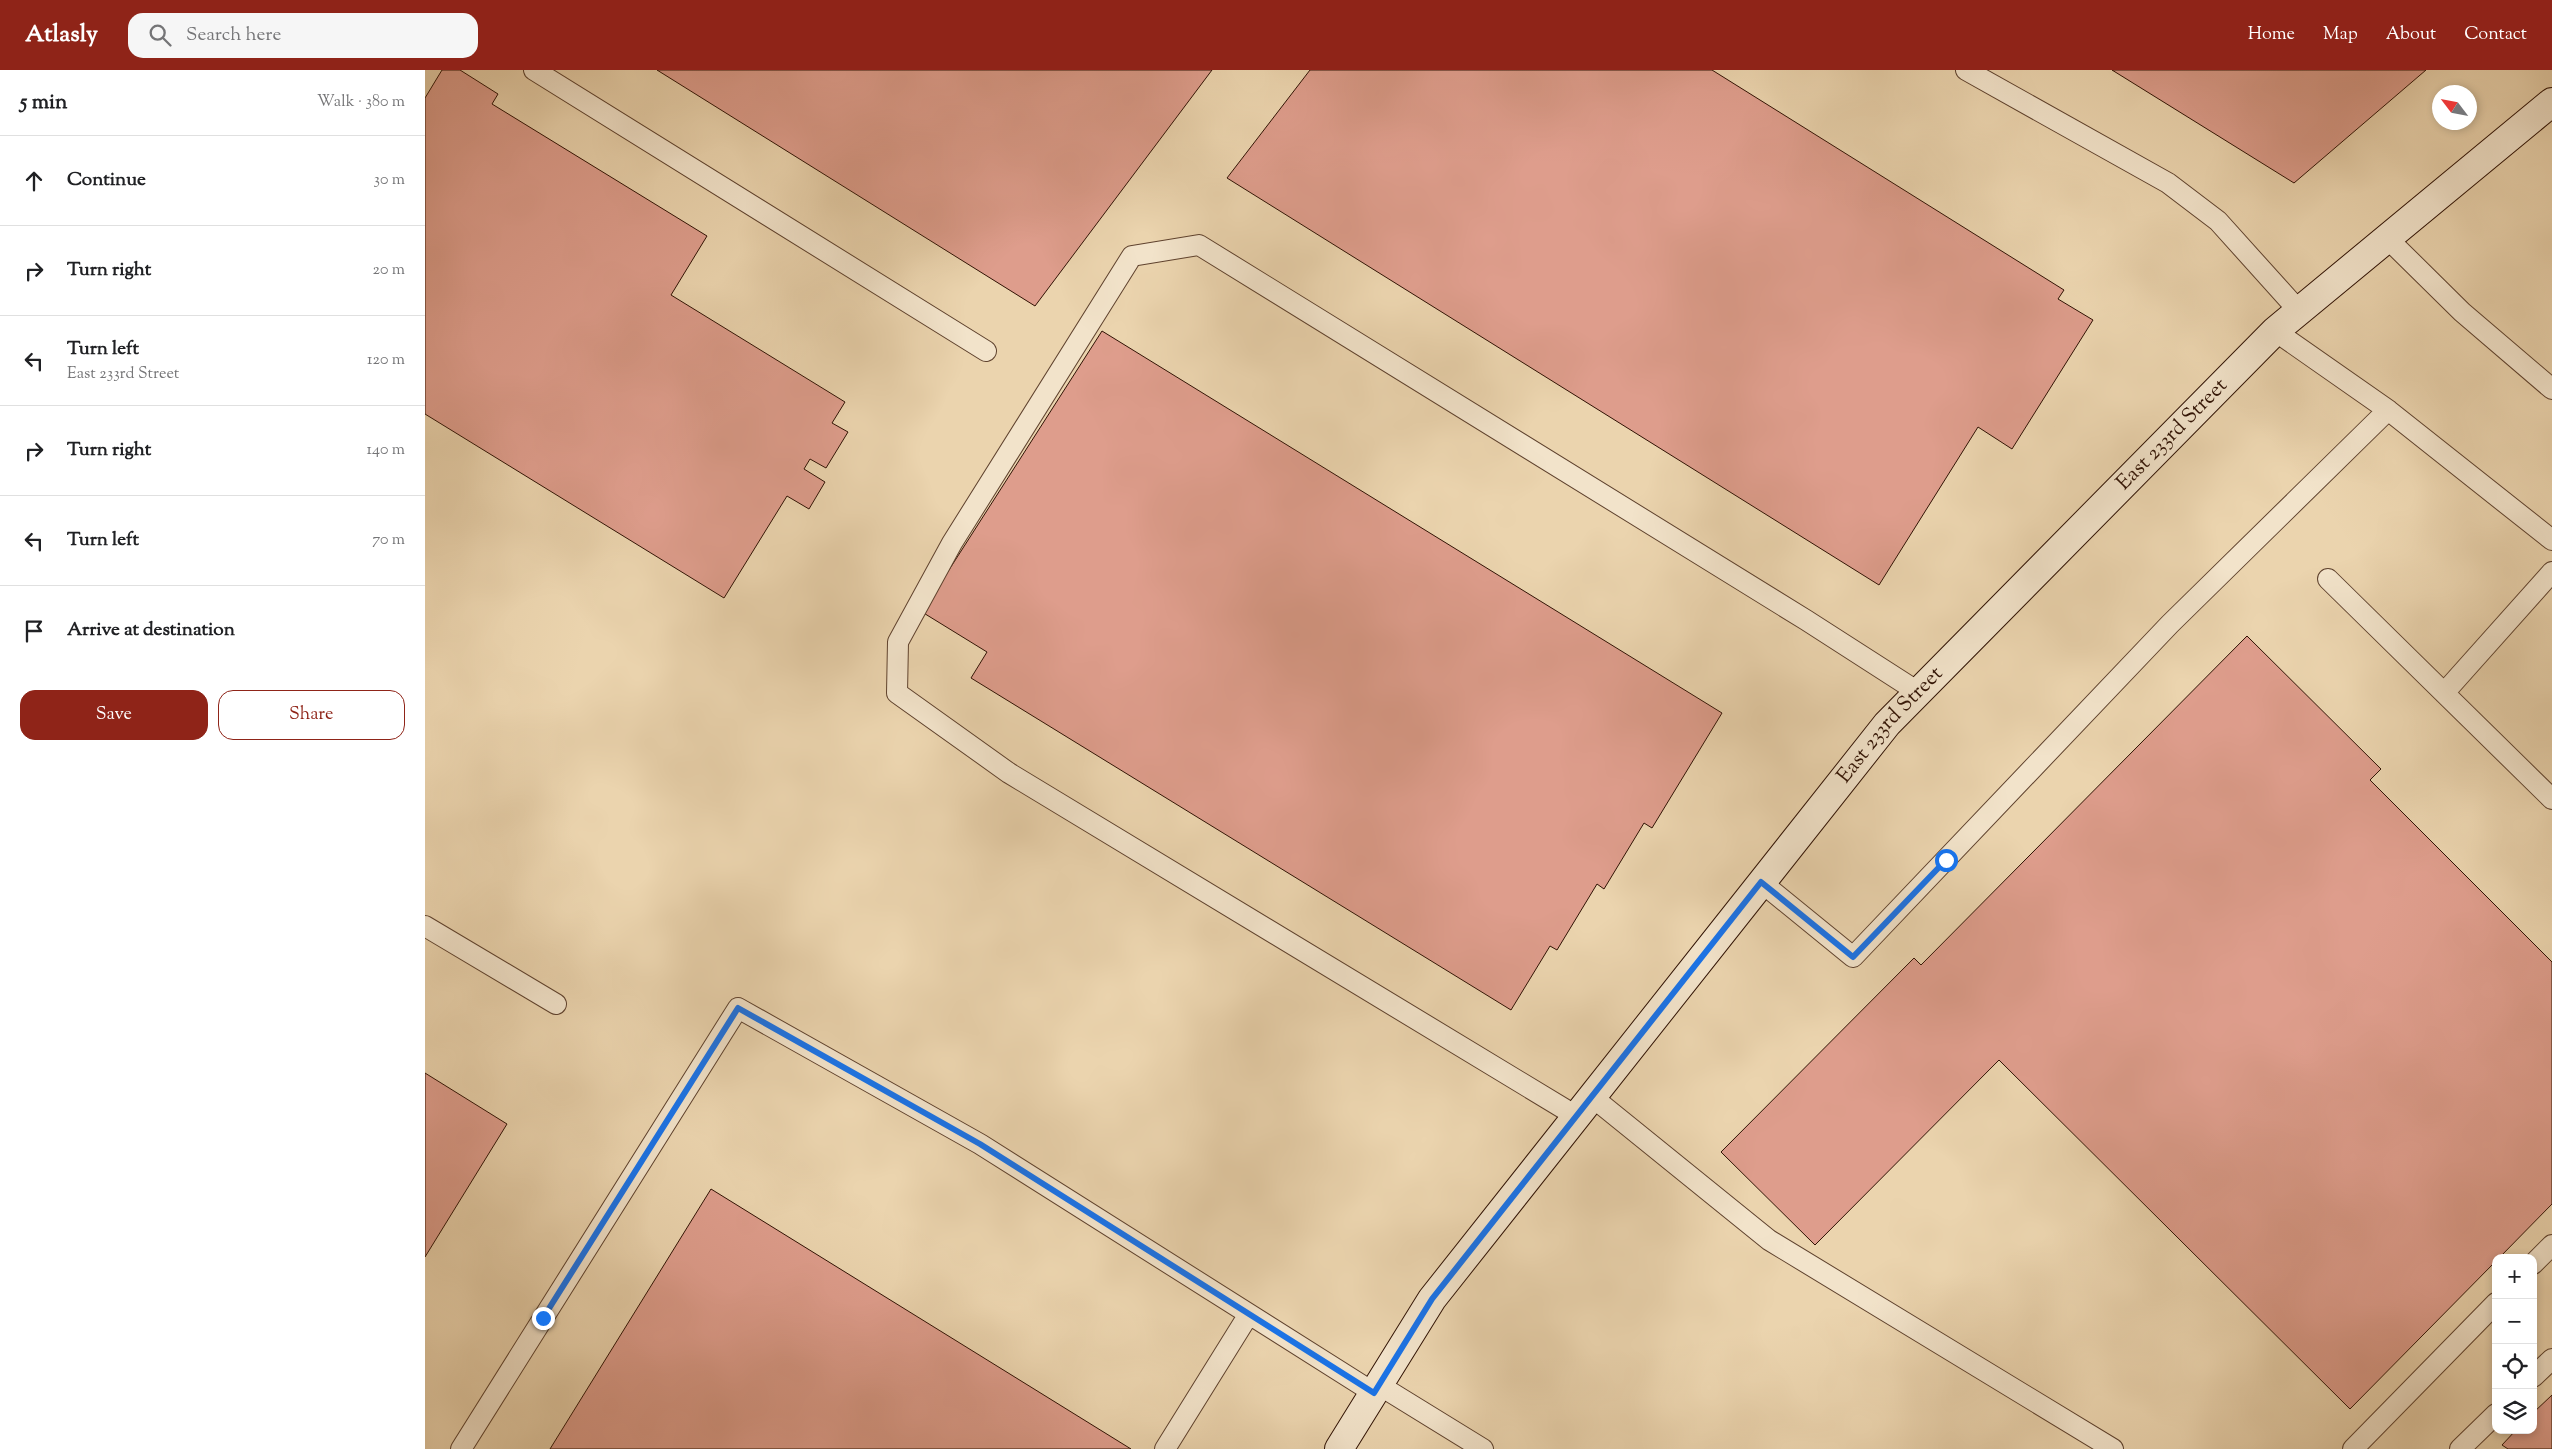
<!DOCTYPE html>
<meta charset="utf-8">
<style>
:root{--surface:#fff;--page:#f6f6f6;--text:#202124;--muted:#757577;--line:#e0e0e0;--accent:#8f2418}
body{margin:0;font-family:"Sorts Mill Goudy",serif;background:var(--page);color:var(--text)}
.controls{position:absolute;right:15px;bottom:15px;display:grid;overflow:hidden;border-radius:10px;box-shadow:0 2px 8px #0003}
.controls button{width:45px;height:45px;display:grid;place-items:center;padding:0;border:0;border-bottom:1px solid var(--line);background:var(--surface);color:var(--text);font:25px sans-serif}
.compass{position:absolute;left:2007px;top:15px;width:45px;height:45px;border-radius:50%;background:var(--surface);box-shadow:0 2px 8px #0003;rotate:302deg}
.stop{position:absolute;width:15px;height:15px;margin:-11px;border:4px solid #1a73e8;border-radius:50%;background:#fff}
.stop.end{background:#1a73e8;border-color:#fff;box-shadow:0 1px 5px #0008}
.list{margin:0;padding:0;list-style:none}
h2{display:flex;justify-content:space-between;align-items:center;height:65px;margin:0;padding:0 20px;font-size:21px}
h2 small{font-size:16px;font-weight:400;color:var(--muted)}
.list li{display:grid;grid-template-columns:32px 1fr auto;gap:15px;align-items:center;box-sizing:border-box;height:90px;padding:0 20px;border-top:1px solid var(--line)}
.list b{display:block;font-size:19px;white-space:nowrap}
.list p{margin:0;font-size:16px;white-space:nowrap;color:var(--muted)}
.list em{font-size:16px;font-style:normal;color:var(--muted)}
.actions{display:flex;gap:10px;padding:15px 20px}
.actions a{flex:1;padding:11px 0;border:1px solid var(--accent);border-radius:15px;text-align:center;font-size:18px;color:var(--accent)}
.actions .main{background:var(--accent);color:#fff}
.icon{flex:none;width:28px;height:28px;fill:none;stroke:currentColor;stroke-width:2;stroke-linecap:round;stroke-linejoin:round}
.map{position:relative;flex:none;width:2127px;height:1379px;overflow:hidden}
header{display:flex;align-items:center;gap:30px;box-sizing:border-box;height:70px;padding:0 25px;background:var(--accent);color:#fff}
header strong{font-size:24px}
nav{display:flex;gap:28px;margin-inline-start:auto;font-size:18px}
.search{width:350px;height:45px;background:var(--page);display:flex;align-items:center;gap:12px;box-sizing:border-box;padding:0 18px;border-radius:15px;color:var(--muted);font-size:19px}
main{display:flex}
aside{flex:1;background:var(--surface)}
.map>svg:first-child{display:block}
.building{fill:#de9d8c;stroke:#301204}
.lines{fill:none;stroke-linecap:round;stroke-linejoin:round}
.lane-casing{stroke:#5f422e;stroke-width:22}
.secondary-casing{stroke:#301204;stroke-width:30}
.lane{stroke:#f2e3ca;stroke-width:20}
.secondary{stroke:#f2e3ca;stroke-width:28}
.route{stroke:#1a73e8;stroke-width:6}
.labels{text-anchor:middle;dominant-baseline:central;stroke-width:4;stroke-linejoin:round;paint-order:stroke}
.street-label{font-size:21px;fill:#301204;stroke:#f2e3ca}
</style>
<header>
<strong>Atlasly</strong>
<div class="search"><svg class="icon" aria-label="search" viewBox="0 0 24 24"><circle cx="10" cy="10" r="6"/><path d="M15 15l6 6"/></svg>Search here</div>
<nav><a>Home</a><a>Map</a><a>About</a><a>Contact</a></nav>
</header>
<main>
<aside>
<h2>5 min<small>Walk · 380 m</small></h2>
<ul class="list">
<li><svg class="icon" aria-label="ahead" viewBox="0 0 24 24"><path d="M12 20V5M6 11l6-6 6 6"/></svg><div><b>Continue</b></div><em>30 m</em></li>
<li><svg class="icon" aria-label="right" viewBox="0 0 24 24"><path d="M7 20v-9h11M14 6l5 5-5 5"/></svg><div><b>Turn right</b></div><em>20 m</em></li>
<li><svg class="icon" aria-label="left" viewBox="0 0 24 24"><path d="M17 20v-9H6M10 6l-5 5 5 5"/></svg><div><b>Turn left</b><p>East 233rd Street</p></div><em>120 m</em></li>
<li><svg class="icon" aria-label="right" viewBox="0 0 24 24"><path d="M7 20v-9h11M14 6l5 5-5 5"/></svg><div><b>Turn right</b></div><em>140 m</em></li>
<li><svg class="icon" aria-label="left" viewBox="0 0 24 24"><path d="M17 20v-9H6M10 6l-5 5 5 5"/></svg><div><b>Turn left</b></div><em>70 m</em></li>
<li><svg class="icon" aria-label="arrive" viewBox="0 0 24 24"><path d="M6 21V4h12l-3 4 3 4H6"/></svg><div><b>Arrive at destination</b></div></li>
</ul>
<div class="actions"><a class="main">Save</a><a>Share</a></div>
</aside>
<div class="map">
<svg width="2127" height="1379" viewBox="0 0 2127 1379">
<rect width="100%" height="100%" fill="#ebd4ae"/>
<filter id="stains"><feTurbulence type="fractalNoise" baseFrequency=".004" numOctaves="4"/><feColorMatrix values="0 0 0 0 .2 0 0 0 0 .09 0 0 0 0 .02 0 0 0 .5 -.17"/></filter>
<radialGradient id="worn" r=".72"><stop offset=".6" stop-color="#630" stop-opacity="0"/><stop offset="1" stop-color="#630" stop-opacity=".3"/></radialGradient>
<path class="building" d="M17,0H35L73,24L67,34L282,166L246,225L420,332L407,353L423,362L401,398L385,389L379,399L400,412L384,439L362,426L299,528L0,344V28Z
M232,0H787L610,236Z
M885,0H1287L1639,220L1633,229L1668,250L1587,379L1553,357L1454,515L802,108Z
M1687,0H2001L1869,113Z
M677,261L1297,643L1227,758L1219,753L1179,819L1172,814L1132,880L1125,876L1086,940L546,608L562,582L497,542Z
M1822,566L1956,699L1945,710L2127,892V1134L2074,1188H2071V1191L1925,1339L1574,990L1390,1175L1296,1082L1489,888L1496,895Z
M0,1003L82,1054L0,1187Z
M286,1119L706,1379H125Z
M2127,1325V1379H2083L2077,1375L2091,1360H2108V1343Z"/>
<g class="lines">
<defs>
<path id="lane" d="M109,0L561,281
M1541,0L1743,113L1793,151L1874,241
M1962,168L2037,242L2127,319
M1963,340L2127,470
M1903,509L2127,729
M2019,623L2127,502
M1336,812L1428,887L1745,554L1963,340L1850,261
M0,856L131,934
M1166,1026L1344,1170L1688,1379
M1151,1046L584,703L472,623L473,572L527,473L707,186L774,175L1381,550L1493,622
M2108,1194L2127,1175
M2108,1307L2127,1289
M954,1315L1058,1379
M36,1379L313,938L555,1074L949,1323
M740,1379L824,1244
M1928,1379L2071,1233
M2035,1379L2071,1344"/>
<g id="secondary">
<path id="s1" d="M914,1379L1007,1229L1462,654L1850,261L2127,32"/>
</g>
</defs>
<use href="#lane" class="lane-casing"/>
<use href="#secondary" class="secondary-casing"/>
<use href="#lane" class="lane"/>
<use href="#secondary" class="secondary"/>
</g>
<g class="lines">
<path class="route" d="M118,1248L313,938L555,1074L949,1323L1007,1229L1336,812L1428,887L1521,790"/>
</g>
<g class="labels">
<g class="street-label">
<text stroke="none"><textPath href="#s1" startOffset="1316">East 233rd Street</textPath></text>
<text stroke="none"><textPath href="#s1" startOffset="911">East 233rd Street</textPath></text>
</g>
</g>
<rect width="100%" height="100%" filter="url(#stains)"/>
<rect width="100%" height="100%" fill="url(#worn)"/>
</svg>
<div class="controls">
<button>+</button>
<button>−</button>
<button><svg class="icon" aria-label="locate" viewBox="0 0 24 24"><circle cx="12" cy="12" r="6"/><path d="M12 2v4M12 18v4M2 12h4M18 12h4"/></svg></button>
<button><svg class="icon" aria-label="layers" viewBox="0 0 24 24"><path d="M12 4l9 5-9 5-9-5zM3 14l9 5 9-5"/></svg></button>
</div>
<svg class="compass" viewBox="-18 -18 36 36"><path d="M0-13l5 13h-10z" fill="#e53935"/><path d="M0 13l5-13h-10z" fill="#757577"/></svg>
<div class="stop" style="left:1521px;top:790px"></div>
<div class="stop end" style="left:118px;top:1248px"></div>
</div>
</main>
